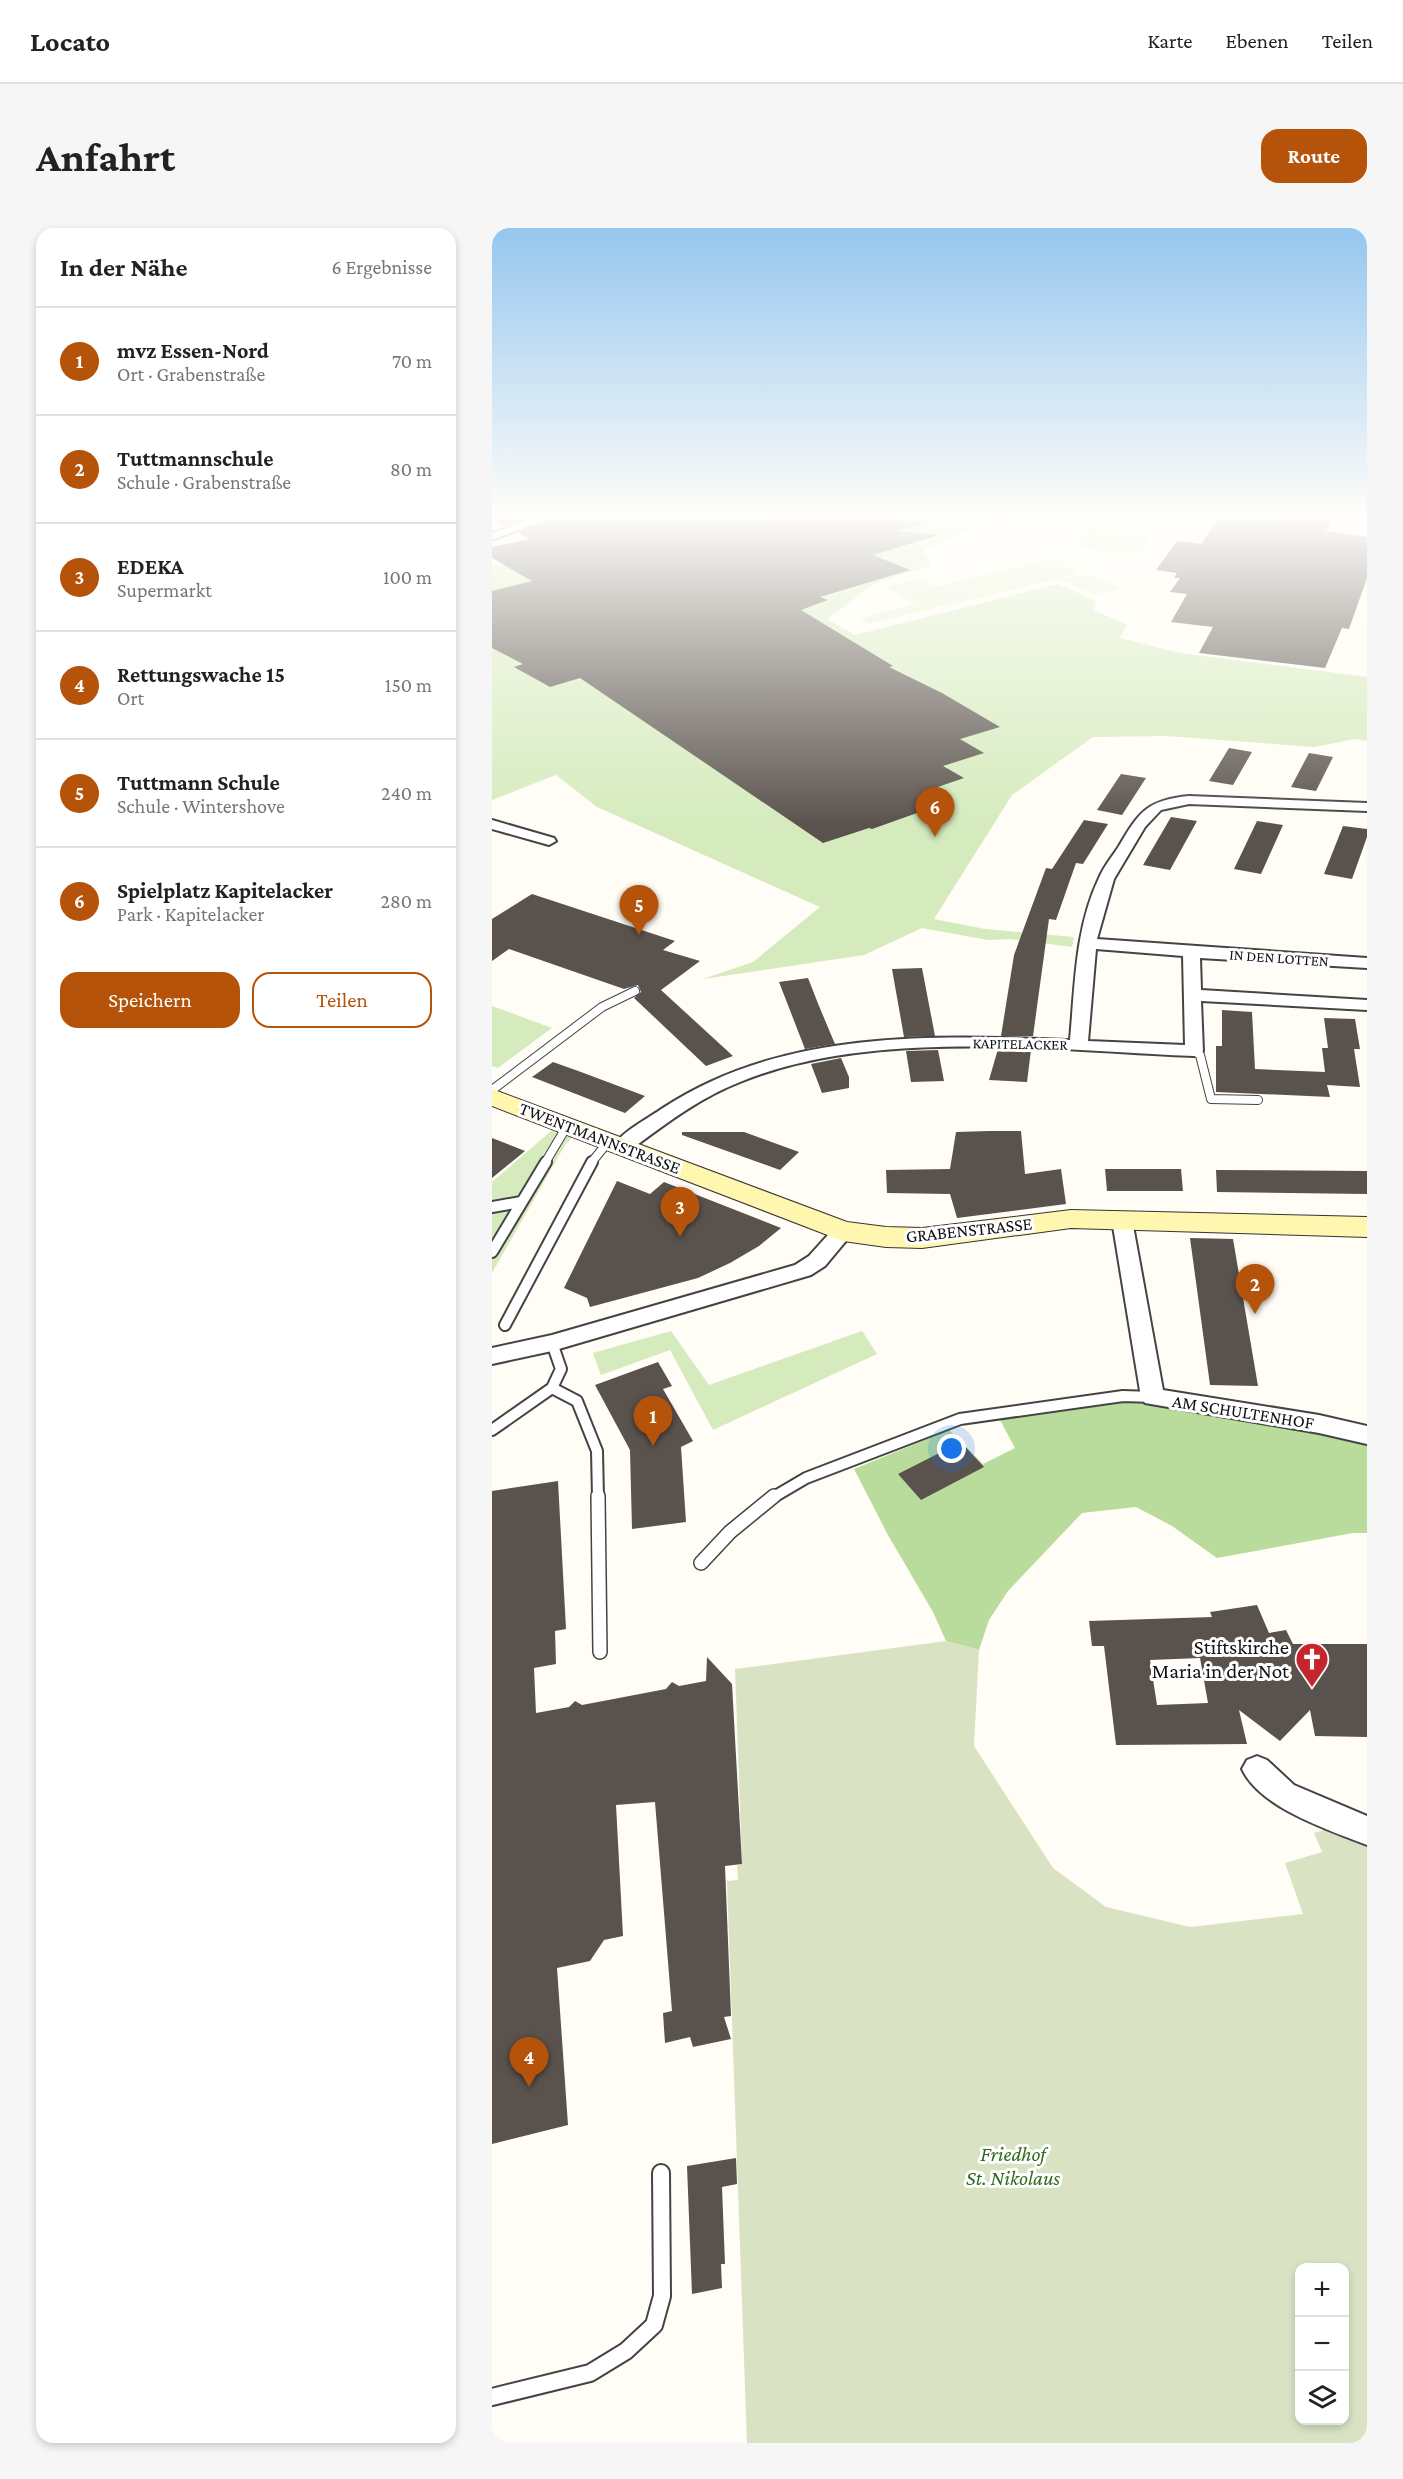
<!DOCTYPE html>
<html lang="de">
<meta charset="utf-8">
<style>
:root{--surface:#fff;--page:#f6f6f6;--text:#222;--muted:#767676;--line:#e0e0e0;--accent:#b45309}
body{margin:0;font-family:"Crimson Pro",serif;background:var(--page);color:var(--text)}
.controls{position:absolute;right:18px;bottom:18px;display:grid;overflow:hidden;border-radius:12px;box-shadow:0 3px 9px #0003}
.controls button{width:54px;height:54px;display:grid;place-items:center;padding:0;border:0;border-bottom:2px solid var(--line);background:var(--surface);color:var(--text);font:30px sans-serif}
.you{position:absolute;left:460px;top:1221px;width:21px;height:21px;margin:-15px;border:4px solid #fff;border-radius:50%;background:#1a73e8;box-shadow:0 0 0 9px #1a73e833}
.badge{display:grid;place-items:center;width:39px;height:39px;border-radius:50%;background:var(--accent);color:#fff;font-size:20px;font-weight:700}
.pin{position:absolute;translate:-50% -50px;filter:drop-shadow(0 2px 3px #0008)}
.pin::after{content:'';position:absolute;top:32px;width:21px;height:18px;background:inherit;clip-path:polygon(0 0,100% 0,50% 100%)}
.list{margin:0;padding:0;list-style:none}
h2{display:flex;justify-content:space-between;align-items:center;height:78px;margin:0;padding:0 24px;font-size:26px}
h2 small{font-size:20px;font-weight:400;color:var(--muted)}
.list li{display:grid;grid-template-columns:39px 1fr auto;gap:18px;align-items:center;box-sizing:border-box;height:108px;padding:0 24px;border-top:2px solid var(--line)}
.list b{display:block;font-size:22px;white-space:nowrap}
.list p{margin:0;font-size:20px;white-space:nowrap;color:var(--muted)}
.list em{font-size:20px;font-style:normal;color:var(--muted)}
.actions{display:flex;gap:12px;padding:18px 24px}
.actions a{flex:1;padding:14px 0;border:2px solid var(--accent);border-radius:18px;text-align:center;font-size:21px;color:var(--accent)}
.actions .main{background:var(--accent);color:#fff}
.icon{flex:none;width:33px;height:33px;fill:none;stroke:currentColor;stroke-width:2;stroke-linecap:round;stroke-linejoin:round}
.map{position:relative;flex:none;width:875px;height:2215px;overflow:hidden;border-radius:18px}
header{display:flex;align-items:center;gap:36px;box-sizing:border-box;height:84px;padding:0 30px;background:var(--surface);border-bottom:2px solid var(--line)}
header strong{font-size:28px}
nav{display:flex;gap:33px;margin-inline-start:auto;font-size:21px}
.intro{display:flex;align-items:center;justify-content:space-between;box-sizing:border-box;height:144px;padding:0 36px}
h1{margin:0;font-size:42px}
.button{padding:15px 27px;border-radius:18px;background:var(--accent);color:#fff;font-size:21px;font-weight:700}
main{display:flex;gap:36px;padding:0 36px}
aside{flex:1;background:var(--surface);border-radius:18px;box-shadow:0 3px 9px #0003}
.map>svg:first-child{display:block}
.green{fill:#d5ebbd}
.forest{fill:#b9dc9c}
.cemetery{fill:#d9e3c4;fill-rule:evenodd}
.pitch{fill:#e6f2cf}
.building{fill:#5a524d;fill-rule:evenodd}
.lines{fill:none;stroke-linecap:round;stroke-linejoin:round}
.lane-far3-casing{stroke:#444;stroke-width:10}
.lane-far2-casing{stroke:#444;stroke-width:14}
.lane-far1-casing{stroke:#444;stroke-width:16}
.lane-casing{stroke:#444;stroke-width:20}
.street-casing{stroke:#444;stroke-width:4}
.secondary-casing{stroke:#333;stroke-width:2}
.lane-far3{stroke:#fff;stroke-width:8}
.lane-far2{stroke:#fff;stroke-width:10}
.lane-far1{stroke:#fff;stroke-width:13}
.lane{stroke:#fff;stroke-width:16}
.street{fill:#fff;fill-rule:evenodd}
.secondary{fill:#fff6b0;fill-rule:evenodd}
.labels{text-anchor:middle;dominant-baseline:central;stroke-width:6;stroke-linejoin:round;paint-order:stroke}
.far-street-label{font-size:15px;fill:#111;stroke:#fff}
.street-label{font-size:18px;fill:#111;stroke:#fff}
.near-poi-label{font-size:21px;fill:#111;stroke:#fff;text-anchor:end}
.near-park-label{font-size:21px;font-style:italic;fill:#2f6b1f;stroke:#fff}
</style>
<header>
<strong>Locato</strong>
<nav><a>Karte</a><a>Ebenen</a><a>Teilen</a></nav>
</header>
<div class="intro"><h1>Anfahrt</h1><a class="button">Route</a></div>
<main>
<aside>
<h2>In der Nähe<small>6 Ergebnisse</small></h2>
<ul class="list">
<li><span class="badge">1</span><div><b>mvz Essen-Nord</b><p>Ort · Grabenstraße</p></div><em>70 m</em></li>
<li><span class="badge">2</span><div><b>Tuttmannschule</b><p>Schule · Grabenstraße</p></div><em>80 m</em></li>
<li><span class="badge">3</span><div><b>EDEKA</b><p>Supermarkt</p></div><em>100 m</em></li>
<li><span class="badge">4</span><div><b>Rettungswache 15</b><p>Ort</p></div><em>150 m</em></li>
<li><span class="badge">5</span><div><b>Tuttmann Schule</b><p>Schule · Wintershove</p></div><em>240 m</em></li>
<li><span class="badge">6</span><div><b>Spielplatz Kapitelacker</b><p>Park · Kapitelacker</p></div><em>280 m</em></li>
</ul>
<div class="actions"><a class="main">Speichern</a><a>Teilen</a></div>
</aside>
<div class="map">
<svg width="875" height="2215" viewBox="0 0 875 2215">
<rect width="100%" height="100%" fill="#fffdf5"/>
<path class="green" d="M185,288H507L431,322L439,337L382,356L335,391L363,407L566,356L604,373L602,382L635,397L628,410L688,425L875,449V513L863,511L822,519L675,508L601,509L520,567L442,691L493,701L582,709L580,719L519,711L496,712L430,700L372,727L211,751L261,734L328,679L105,579L64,547L0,572V337L5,338L77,321L67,315Z
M0,778L60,800L6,840L0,838Z
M66,897L85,904L73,917L0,1045V954Z
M179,1103L217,1157L370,1103L385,1126L221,1202L178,1122L109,1147L101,1125Z"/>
<path class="forest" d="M651,1171L875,1215V1305H861L725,1330L680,1298L644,1279L590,1285L516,1363L497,1392L487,1422L454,1413L441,1384L396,1307L362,1241L457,1202L491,1236L523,1220L507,1190L573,1179Z"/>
<path class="cemetery" d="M454,1413L487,1422L482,1518L561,1640L614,1679L698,1699L811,1686L793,1635L830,1624L822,1605L844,1598L875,1610V2215H255L235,1653L246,1652L245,1638L250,1635L243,1441ZM808,2040H852V2192H808Z"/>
<path class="pitch" d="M597,300L660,307L645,326L581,319Z
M565,330L573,335L568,337L586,346L376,396L368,390L424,376L392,359L426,351L443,359Z
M596,346L628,360L601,367L569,352Z"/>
<path class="building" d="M0,288H41L13,298L0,291Z
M66,288H431L432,295L404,303L446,307L381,327L418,342L328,369L336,372L309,382L401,438L397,439L450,465L508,499L468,511L492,525L451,538L472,550L440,561L459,573L380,601L377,600L331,615L88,450L58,459L22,439L31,436L0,420V363L40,353L0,330V319L37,311L26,305Z
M728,288H806L840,291L834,303L875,309V350L857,401L850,400L833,440L707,425L721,399L679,394L695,366L678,364L688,350H682L685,345L664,342L685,313L709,316Z
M737,520L760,524L741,557L717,553Z
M817,525L841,529L824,563L799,559Z
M629,546L654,550L630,587L605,582Z
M679,589L705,593L678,642L651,637Z
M592,592L616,596L591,636L584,635L564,692L557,691L541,808H509L522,727L554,640L560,641Z
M765,593L791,597L769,646L742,641Z
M851,598L875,601V609L860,651L832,646Z
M40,666L183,713L171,722L208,733L169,762L241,828L214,838L142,770L149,764L146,757L132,761L17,721L0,733V691Z
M430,740L443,808L412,809L400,741Z
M316,750L327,778L343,816L313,821L287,754Z
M730,782L760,784L763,841L833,844L834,852L830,820H836L832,790L863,791L868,821H862L868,859L835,857L838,869L724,864V818H730Z
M506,821L539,822L535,854L497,852Z
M446,822L452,853L419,854L414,823Z
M349,830L357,849V860L330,865L319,836Z
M61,834L89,844L153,868L133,885L40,849Z
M497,903H529L533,946L569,941L574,976L465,990L458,966L395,965L394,942L458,941L464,904Z
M190,904H252L307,924L288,942L190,907Z
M0,910L33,923L0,950Z
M613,941H689L691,963H615Z
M724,942L875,943V966L725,964Z
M125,953L158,966L172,954L289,1000L267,1018L238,1035L206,1050L98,1079L95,1070L72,1060Z
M698,1010L741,1011L766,1158L718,1157Z
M166,1134L180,1158L171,1161L201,1213L189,1219L194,1294L140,1301L138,1222L103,1157Z
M469,1214L492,1239L429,1272L406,1246Z
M66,1253L74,1401L63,1403L64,1436L42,1440L44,1485L77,1479L83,1473L90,1477L174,1461L180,1454L187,1458L214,1453L215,1429L240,1456L250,1636L233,1638L239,1788L232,1789L239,1811L201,1819L198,1809L173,1815L171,1785L180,1783L163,1574L124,1577L131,1708L112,1712L98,1733L65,1740L76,1897L0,1916V1263Z
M765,1377L777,1405L794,1402L801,1416H875V1509L823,1508L818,1482L788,1513L747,1482L755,1516L624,1517L612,1418H600L597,1393L720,1389L718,1384ZM708,1430L716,1475L665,1477L658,1432Z
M244,1930L245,1956L230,1959L233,2036H229L230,2060L200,2066L195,1938Z"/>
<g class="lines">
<defs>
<path id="lane-far3" d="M702,823L708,827L719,871L766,872
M0,862L110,779L143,763
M53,935L75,898
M99,935L116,914"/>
<path id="lane-far2" d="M0,979L29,974
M0,1024L54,934
M13,1097L100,934
M60,1160L85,1173L105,1223L106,1270
M0,1202L60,1160L69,1141L60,1115
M280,1270L314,1250L468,1191L631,1168L661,1169"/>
<path id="lane-far1" d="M106,1268L108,1424
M209,1335L238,1304L282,1268"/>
<path id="lane" d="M0,2169L98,2145L134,2123L162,2097L170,2068L169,1945"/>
<path id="street" d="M48,288H64L0,312V305Z
M697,568L875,575V583L697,576L669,582L653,599L622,651L605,711L875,730V740L708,730L709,762L875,772V782L709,773L711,823L708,827L702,828C563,822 378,800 248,854C207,870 172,897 137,923H123L120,919C131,903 155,891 171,880C291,801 440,807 578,812C583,758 583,700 607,650C612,638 620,629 627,618C647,584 655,572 697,568ZM604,721L691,728L693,817L596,813Z
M0,592L62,610L64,613L57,617L0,601Z
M630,985L637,987L640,992L671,1162L827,1187L875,1198V1216L827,1205L653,1175L649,1169L620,992L623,987Z
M351,996L358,998L361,1003L358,1008L333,1038L319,1047L60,1123L0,1136V1120L60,1107L303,1037L317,1028L344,998Z
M765,1528L775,1532L802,1557L875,1588V1617C837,1602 768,1580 750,1541L755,1532Z"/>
<path id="secondary" d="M0,861L355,994L394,999L430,1000L579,982L875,989V1009L579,1000L430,1020L394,1019L351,1013L0,878Z"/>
</defs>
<use href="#lane-far3" class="lane-far3-casing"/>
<use href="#lane-far2" class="lane-far2-casing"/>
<use href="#lane-far1" class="lane-far1-casing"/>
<use href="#lane" class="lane-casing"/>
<use href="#street" class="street-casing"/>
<use href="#secondary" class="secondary-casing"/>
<use href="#lane-far3" class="lane-far3"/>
<use href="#lane-far2" class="lane-far2"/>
<use href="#lane-far1" class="lane-far1"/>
<use href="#lane" class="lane"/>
<use href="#street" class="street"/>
<use href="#secondary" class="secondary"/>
</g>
<linearGradient id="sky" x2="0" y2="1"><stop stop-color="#95c6ee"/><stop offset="0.48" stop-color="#fffefa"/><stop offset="1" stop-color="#fffefa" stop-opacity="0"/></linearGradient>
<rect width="875" height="598" fill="url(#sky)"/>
<defs>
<symbol id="church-pin" viewBox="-11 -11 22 30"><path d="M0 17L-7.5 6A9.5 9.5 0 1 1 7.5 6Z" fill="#c4262e" stroke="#fff"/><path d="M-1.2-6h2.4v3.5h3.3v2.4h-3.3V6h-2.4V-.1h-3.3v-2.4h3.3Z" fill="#fff"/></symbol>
</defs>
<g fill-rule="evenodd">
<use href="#church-pin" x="801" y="1412" width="38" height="52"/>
</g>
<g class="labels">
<g class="far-street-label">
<text transform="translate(787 730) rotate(4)">IN DEN LOTTEN</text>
<text transform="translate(528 816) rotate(1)">KAPITELACKER</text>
</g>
<g class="street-label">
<text transform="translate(108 910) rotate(21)">TWENTMANNSTRASSE</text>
<text transform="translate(477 1002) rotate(-6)">GRABENSTRASSE</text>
<text transform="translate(751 1184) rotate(9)">AM SCHULTENHOF</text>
</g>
<g class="near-poi-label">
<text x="797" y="1419">Stiftskirche<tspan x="797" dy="24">Maria in der Not</tspan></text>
</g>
<g class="near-park-label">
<text x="521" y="1926">Friedhof<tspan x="521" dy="24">St. Nikolaus</tspan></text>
</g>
</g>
</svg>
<div class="controls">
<button>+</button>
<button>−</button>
<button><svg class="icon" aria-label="layers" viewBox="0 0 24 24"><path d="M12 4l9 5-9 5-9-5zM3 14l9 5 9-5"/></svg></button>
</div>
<div class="you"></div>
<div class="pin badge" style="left:161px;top:1218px">1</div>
<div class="pin badge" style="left:763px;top:1086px">2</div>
<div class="pin badge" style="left:188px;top:1009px">3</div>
<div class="pin badge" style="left:37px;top:1859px">4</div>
<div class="pin badge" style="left:147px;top:707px">5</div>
<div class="pin badge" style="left:443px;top:609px">6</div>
</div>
</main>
